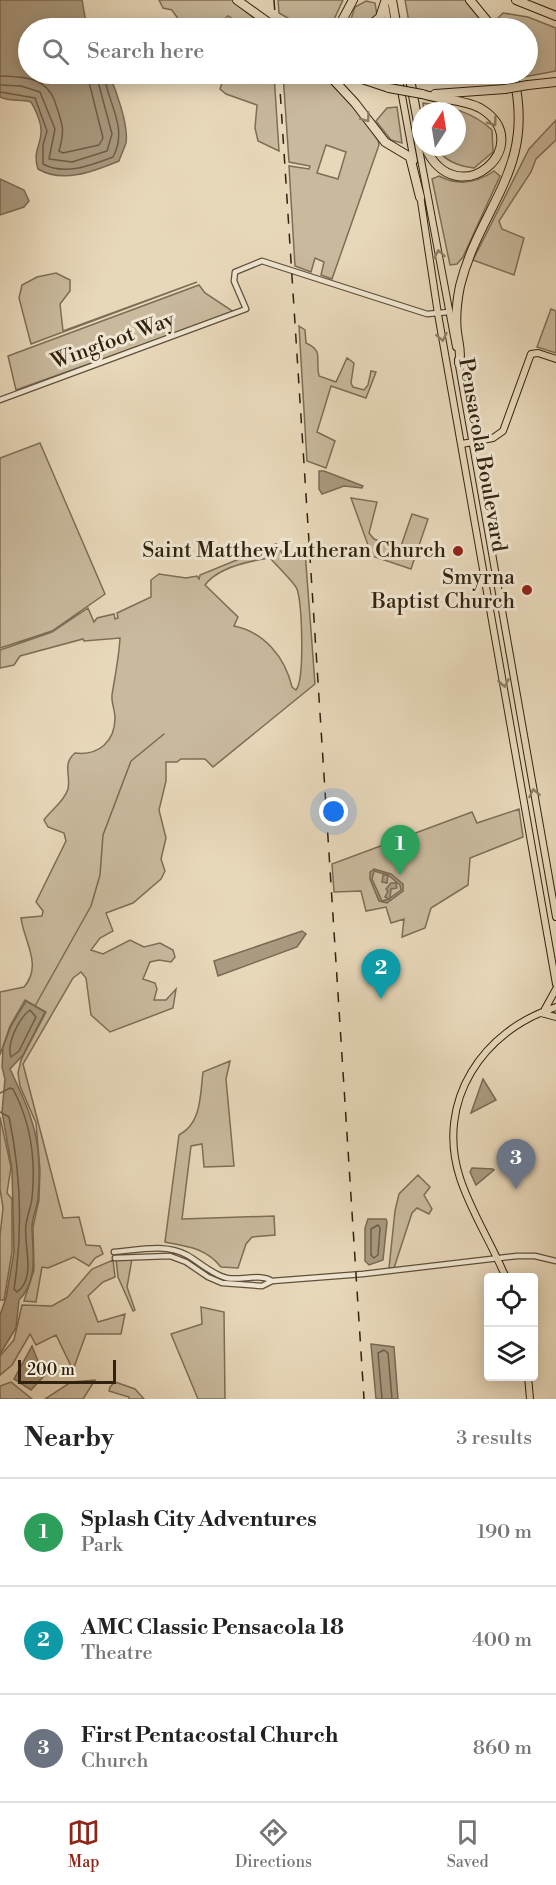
<!DOCTYPE html>
<style>
:root{--surface:#fff;--page:#f6f6f6;--text:#222;--muted:#767676;--line:#e0e0e0;--accent:#8f2418}
body{margin:0;font-family:"Libre Bodoni",serif;background:var(--page);color:var(--text)}
.controls{position:absolute;right:18px;bottom:18px;display:grid;overflow:hidden;border-radius:6px;box-shadow:0 3px 15px #0003}
.controls button{width:54px;height:54px;display:grid;place-items:center;padding:0;border:0;border-bottom:2px solid var(--line);background:var(--surface);color:var(--text);font:30px sans-serif}
.compass{position:absolute;left:412px;top:102px;width:54px;height:54px;border-radius:50%;background:var(--surface);box-shadow:0 3px 15px #0003;rotate:12deg}
.scale{position:absolute;left:18px;bottom:15px;width:98px;box-sizing:border-box;padding-left:6px;border:3px solid #312210;border-top:0;font-size:16px;line-height:21px;white-space:nowrap;color:#312210;-webkit-text-stroke:4px #f0e6d2;paint-order:stroke}
.you{position:absolute;left:334px;top:812px;width:21px;height:21px;margin:-15px;border:4px solid #fff;border-radius:50%;background:#1a73e8;box-shadow:0 0 0 9px #1a73e833}
.badge{display:grid;place-items:center;width:39px;height:39px;border-radius:50%;background:var(--accent);color:#fff;font-size:20px;font-weight:700}
.pin{position:absolute;translate:-50% -50px;filter:drop-shadow(0 2px 3px #0008)}
.pin::after{content:'';position:absolute;top:32px;width:21px;height:18px;background:inherit;clip-path:polygon(0 0,100% 0,50% 100%)}
.list{margin:0;padding:0;list-style:none}
h2{display:flex;justify-content:space-between;align-items:center;height:78px;margin:0;padding:0 24px;font-size:26px}
h2 small{font-size:20px;font-weight:400;color:var(--muted)}
.list li{display:grid;grid-template-columns:39px 1fr auto;gap:18px;align-items:center;box-sizing:border-box;height:108px;padding:0 24px;border-top:2px solid var(--line)}
.list b{display:block;font-size:22px;white-space:nowrap}
.list p{margin:0;font-size:20px;white-space:nowrap;color:var(--muted)}
.list em{font-size:20px;font-style:normal;color:var(--muted)}
.icon{flex:none;width:33px;height:33px;fill:none;stroke:currentColor;stroke-width:2;stroke-linecap:round;stroke-linejoin:round}
.map{position:relative;flex:none;width:556px;height:1399px;overflow:hidden}
.search{position:absolute;background:var(--surface);box-shadow:0 3px 15px #0003;left:18px;right:18px;top:18px;height:66px;display:flex;align-items:center;gap:15px;box-sizing:border-box;padding:0 21px;border-radius:33px;color:var(--muted);font-size:22px}
.sheet{height:402px;background:var(--surface)}
nav{display:flex;justify-content:space-around;align-items:center;box-sizing:border-box;height:84px;border-top:2px solid var(--line);background:var(--surface);font-size:16px;color:var(--muted)}
nav a{display:grid;justify-items:center;gap:3px}
nav .on{color:var(--accent)}
.map>svg:first-child{display:block}
.green{fill:#c9b99d;stroke:#7d6e56;stroke-width:1.5;fill-rule:evenodd}
.water{fill:#aa9a80;stroke:#7a6a53;stroke-width:1.5;fill-rule:evenodd}
.lines{fill:none;stroke-linecap:round;stroke-linejoin:round}
.shore{stroke:#6e5e48;stroke-width:1.5}
.stream{stroke:#7a6a53;stroke-width:1.5}
.minor-casing{stroke:#5f503a;stroke-width:7}
.major-casing{stroke:#312210;stroke-width:8}
.highway-casing{stroke:#312210;stroke-width:10}
.minor{stroke:#f0e6d2;stroke-width:4.5}
.major{stroke:#e8d8ba;stroke-width:6}
.highway{stroke:#e8d8ba;stroke-width:8}
.rail{stroke:#312210;stroke-width:1.5;stroke-dasharray:10 10;stroke-linecap:butt}
.highway-bridge-casing{stroke:#312210;stroke-width:10;stroke-linecap:butt}
.highway-bridge{stroke:#e8d8ba;stroke-width:8}
.oneway{stroke:#8c7d65}
.poi-dot{fill:#8f2418;stroke:#f0e6d2;stroke-width:2}
.labels{text-anchor:middle;dominant-baseline:central;stroke-width:6;stroke-linejoin:round;paint-order:stroke}
.street-label{font-size:21px;fill:#312210;stroke:#f0e6d2}
.poi-label{font-size:21px;fill:#312210;stroke:#f0e6d2;text-anchor:end}
</style>
<div class="map">
<svg width="556" height="1399" viewBox="0 0 556 1399">
<rect width="100%" height="100%" fill="#e8d8ba"/>
<filter id="stains"><feTurbulence type="fractalNoise" baseFrequency=".00333" numOctaves="4"/><feColorMatrix values="0 0 0 0 .2 0 0 0 0 .09 0 0 0 0 .02 0 0 0 .5 -.17"/></filter>
<radialGradient id="worn" r=".72"><stop offset=".6" stop-color="#630" stop-opacity="0"/><stop offset="1" stop-color="#630" stop-opacity=".3"/></radialGradient>
<path class="green" d="M159,0H232L266,28H248L228,16L215,28C191,28 185,31 172,10L163,8Z
M278,0H343L330,28H305L279,13Z
M405,0H465L491,28H410Z
M366,1L375,3L379,28H348L355,7Z
M503,13L528,17L556,28V71L524,77L523,74H528V28H500L495,21Z
M225,74H274L279,151L258,141L255,128L257,105L226,94L220,89Z
M283,74H323L346,95L378,140L379,145L332,279L321,275L324,262L315,258L311,272L295,266L289,166L309,169L310,166L289,162ZM326,145L346,152L338,179L317,173Z
M423,103C449,106 473,112 492,130L493,152L474,168C458,166 445,161 435,147H457V111H424Z
M397,107L402,143L391,140L376,121L387,108Z
M556,120V140L536,159L531,172L499,221L502,229L524,238L514,275L473,260L529,149Z
M494,171L500,176L463,257L457,264L450,265L432,179L439,176C458,186 477,183 494,171Z
M56,273L70,280V291L60,304L63,331L197,282L31,344L19,298L22,285L37,277Z
M199,285L205,293L234,312L16,390L8,356Z
M551,309L556,311V353L537,347Z
M299,326L305,330L306,343C324,351 315,358 319,376L336,382L347,358L354,363L351,383L353,387L364,390L368,385L371,371L376,372L366,398L331,386L317,432L335,441L326,468L307,461Z
M40,443L105,594L52,631L0,648V458Z
M351,498L377,502L369,533L374,539L400,549L412,514L428,519L411,569L372,556Z
M276,544L285,557L305,551L315,684L213,767L205,759H181L177,762H166V781L159,810L166,838L161,859L165,871L161,879L133,903L106,913L113,931L100,938L91,950L103,954L130,940L144,947L160,943L173,950L175,957L171,962L159,960L150,962L143,979L155,983L157,989L154,1000H166L176,989L173,1008L110,1032L91,1015L86,978L81,972L73,978L23,1064L63,1218L79,1217L86,1245L100,1246L103,1254L95,1258L89,1266L74,1257L48,1268L42,1267L36,1302L24,1301L34,1270L33,1227L39,1200L40,1170L36,1123L20,1086L18,1073L21,1060L46,1012L25,1000L10,1026L0,1055V992L24,987C43,965 24,942 21,918L42,916L43,911L36,902L66,841L64,833L48,827L44,820C51,810 64,802 68,789C71,775 62,764 75,753C99,756 115,741 115,718C115,710 111,702 112,695C115,676 119,657 120,638L84,641L83,639L20,656L14,665L0,668V650L52,632L88,608L94,622L97,618L114,614L115,619L118,618L117,613L151,597V580L159,574L186,578L197,576L199,579L200,575ZM270,558C276,565 294,582 297,589C302,604 305,679 296,690L292,687C285,657 264,632 234,626L238,617L205,585C218,567 249,561 270,558Z
M519,809L523,837L470,858L468,885L431,908L425,928L402,937L404,919L391,923L386,907L366,911L361,891L334,892L332,864L472,812L477,823Z
M230,1061L226,1079L234,1166L204,1167L202,1144L191,1146L182,1219L274,1216L275,1235L252,1237L246,1244L238,1268L221,1267C206,1248 187,1246 165,1242L179,1135C202,1123 200,1095 203,1072Z
M0,1117L11,1167L7,1193L12,1199V1252L4,1300H0V1236L3,1208L0,1189Z
M418,1175L430,1187L424,1195L432,1209L429,1214L417,1208L412,1213L394,1268H389L395,1211L399,1194Z
M116,1259H132L127,1287L135,1310L133,1311L118,1277Z
M113,1260L115,1277L103,1282L88,1296L98,1322L125,1314L121,1334H86L73,1370L56,1335L36,1345L30,1334L12,1365L0,1375V1356L14,1340L22,1305L52,1306L68,1297L92,1269Z
M201,1307L224,1312L225,1399H198L171,1334L202,1324Z
M95,1380L83,1399H45L71,1382Z
M11,1382L32,1399H0V1386Z
M115,1382L135,1389L144,1399H129V1397L109,1391L110,1387Z"/>
<path class="water" d="M0,0H82L87,28H28V74H109C116,90 129,126 126,143C124,149 121,155 119,161C94,171 63,184 38,169C32,151 42,144 41,130C41,122 35,108 31,102C20,99 9,102 0,97Z
M0,179L24,190L29,201L24,207L0,215Z
M319,471H324L363,486L362,488L344,486L322,494L319,489Z
M374,869L391,874L403,884V891L387,903L379,901L370,879V872ZM374,871L388,875H383L382,882L387,883L388,875L400,885L401,890L390,898L391,889L397,888L396,883H391L386,889L388,891L385,897L389,899L382,901L372,879Z
M302,931L306,934L297,947L218,976L214,961Z
M26,1001L45,1012L23,1055L10,1069C33,1118 43,1141 38,1198C37,1209 31,1219 32,1230C33,1254 38,1281 19,1300L16,1328L0,1354V1315L6,1298L14,1252L12,1169L2,1112L5,1079L2,1067L3,1047L11,1026Z
M483,1079L496,1100L471,1113Z
M472,1168L493,1169L494,1170L476,1185L470,1172Z
M368,1219H386L387,1222L383,1260L369,1265L365,1261V1228Z
M371,1344L394,1347L398,1399H376Z
M32,1346L44,1376L31,1390L14,1379Z"/>
<g class="lines">
<path class="shore" d="M0,76C26,77 48,77 56,105C63,126 65,129 59,151L63,153L99,145L103,138L87,74
M0,85L21,86L40,92L55,129L49,159L72,162L107,151L112,134L96,74
M0,92L35,98L47,131L43,145V164C65,176 92,165 113,157C129,128 107,102 104,74
M30,1010L36,1017L19,1051L11,1057C6,1044 19,1018 30,1010Z
M0,1093L10,1088L13,1089C31,1123 36,1160 32,1198C31,1207 27,1216 26,1225C23,1245 37,1278 17,1292L14,1289C23,1231 21,1174 9,1117L0,1112
M378,1225L380,1228L378,1255L374,1258L371,1255V1229Z
M382,1399L378,1353L384,1350L388,1353L392,1399"/>
<path class="stream" d="M35,1006L91,906L100,875L103,835L131,761L164,734"/>
<defs>
<path id="minor" d="M0,400L246,309L234,281L235,272L262,261L427,314L449,312
M114,1252C138,1250 165,1243 187,1255C201,1263 211,1274 227,1278C241,1281 261,1273 272,1281
M115,1258L170,1256L186,1262L208,1277L222,1283L262,1286L272,1281L363,1274L517,1256H535L556,1261"/>
<path id="major" d="M385,4L389,28
M398,74L414,161
M416,133L456,347
M420,195L438,314L556,984
M458,360L556,917
M462,444L493,438L503,431L531,354L538,353L556,359
M545,1009L556,989
M541,1013L556,1017
M506,1278C492,1244 471,1212 460,1178C435,1101 483,1030 556,1007
M528,1376L530,1399"/>
<path id="highway" d="M237,0L276,28
M392,0L397,28
M470,0L493,28
M516,0L556,16
M338,28L353,0
M367,28L380,17L385,2
M328,74L355,103L385,142L410,157L420,197
M347,74L389,88
M409,74L421,138
M528,85L556,82
M422,94C440,100 463,99 480,108C540,143 458,218 425,147
M435,94L505,89
M459,363C462,353 458,342 457,332C455,316 457,301 460,286C480,205 537,169 513,74"/>
</defs>
<use href="#minor" class="minor-casing"/>
<use href="#major" class="major-casing"/>
<use href="#highway" class="highway-casing"/>
<use href="#minor" class="minor"/>
<use href="#major" class="major"/>
<use href="#highway" class="highway"/>
<path class="rail" d="M274,0L276,28
M279,74L364,1399"/>
<defs>
<path id="highway-bridge" d="M389,88L422,94
M505,89L528,85"/>
</defs>
<use href="#highway-bridge" class="highway-bridge-casing"/>
<use href="#highway-bridge" class="highway-bridge"/>
</g>
<defs><path id="oneway-chevron" d="M-2-3.5L2.5 0L-2 3.5" fill="none" stroke-width="1.6" stroke-linecap="round" stroke-linejoin="round" transform="scale(1.5)"/></defs>
<g class="oneway">
<use href="#oneway-chevron" transform="translate(366 118) rotate(54)"/>
<use href="#oneway-chevron" transform="translate(493 122) rotate(54)"/>
<use href="#oneway-chevron" transform="translate(439 254) rotate(-100)"/>
<use href="#oneway-chevron" transform="translate(442 337) rotate(79)"/>
<use href="#oneway-chevron" transform="translate(504 683) rotate(80)"/>
<use href="#oneway-chevron" transform="translate(534 793) rotate(-101)"/>
</g>
<g class="poi-dot">
<circle cx="458" cy="551" r="6"/>
<circle cx="527" cy="590" r="6"/>
</g>
<g class="labels">
<g class="street-label">
<text transform="translate(113 341) rotate(-20)">Wingfoot Way</text>
<text transform="translate(482 455) rotate(80)">Pensacola Boulevard</text>
</g>
<g class="poi-label">
<text x="446" y="551">Saint Matthew Lutheran Church</text>
<text x="515" y="578">Smyrna<tspan x="515" dy="24">Baptist Church</tspan></text>
</g>
</g>
<rect width="100%" height="100%" filter="url(#stains)"/>
<rect width="100%" height="100%" fill="url(#worn)"/>
</svg>
<div class="controls">
<button><svg class="icon" aria-label="locate" viewBox="0 0 24 24"><circle cx="12" cy="12" r="6"/><path d="M12 2v4M12 18v4M2 12h4M18 12h4"/></svg></button>
<button><svg class="icon" aria-label="layers" viewBox="0 0 24 24"><path d="M12 4l9 5-9 5-9-5zM3 14l9 5 9-5"/></svg></button>
</div>
<svg class="compass" viewBox="-18 -18 36 36"><path d="M0-13l5 13h-10z" fill="#e53935"/><path d="M0 13l5-13h-10z" fill="#767676"/></svg>
<div class="scale">200 m</div>
<div class="you"></div>
<div class="pin badge" style="left:400px;top:875px;background:#2e9e5b">1</div>
<div class="pin badge" style="left:381px;top:999px;background:#0f9aa8">2</div>
<div class="pin badge" style="left:516px;top:1189px;background:#6b7280">3</div>
<div class="search"><svg class="icon" aria-label="search" viewBox="0 0 24 24"><circle cx="10" cy="10" r="6"/><path d="M15 15l6 6"/></svg>Search here</div>
</div>
<section class="sheet">
<h2>Nearby<small>3 results</small></h2>
<ul class="list">
<li><span class="badge" style="background:#2e9e5b">1</span><div><b>Splash City Adventures</b><p>Park</p></div><em>190 m</em></li>
<li><span class="badge" style="background:#0f9aa8">2</span><div><b>AMC Classic Pensacola 18</b><p>Theatre</p></div><em>400 m</em></li>
<li><span class="badge" style="background:#6b7280">3</span><div><b>First Pentacostal Church</b><p>Church</p></div><em>860 m</em></li>
</ul>
</section>
<nav>
<a class="on"><svg class="icon" aria-label="map" viewBox="0 0 24 24"><path d="M3 6l6-2 6 2 6-2v14l-6 2-6-2-6 2zM9 4v14M15 6v14"/></svg>Map</a>
<a><svg class="icon" aria-label="directions" viewBox="0 0 24 24"><path d="M12 3l9 9-9 9-9-9zM9 14v-3h6M13 9l2 2-2 2"/></svg>Directions</a>
<a><svg class="icon" aria-label="saved" viewBox="0 0 24 24"><path d="M7 4h10v16l-5-4-5 4z"/></svg>Saved</a>
</nav>
